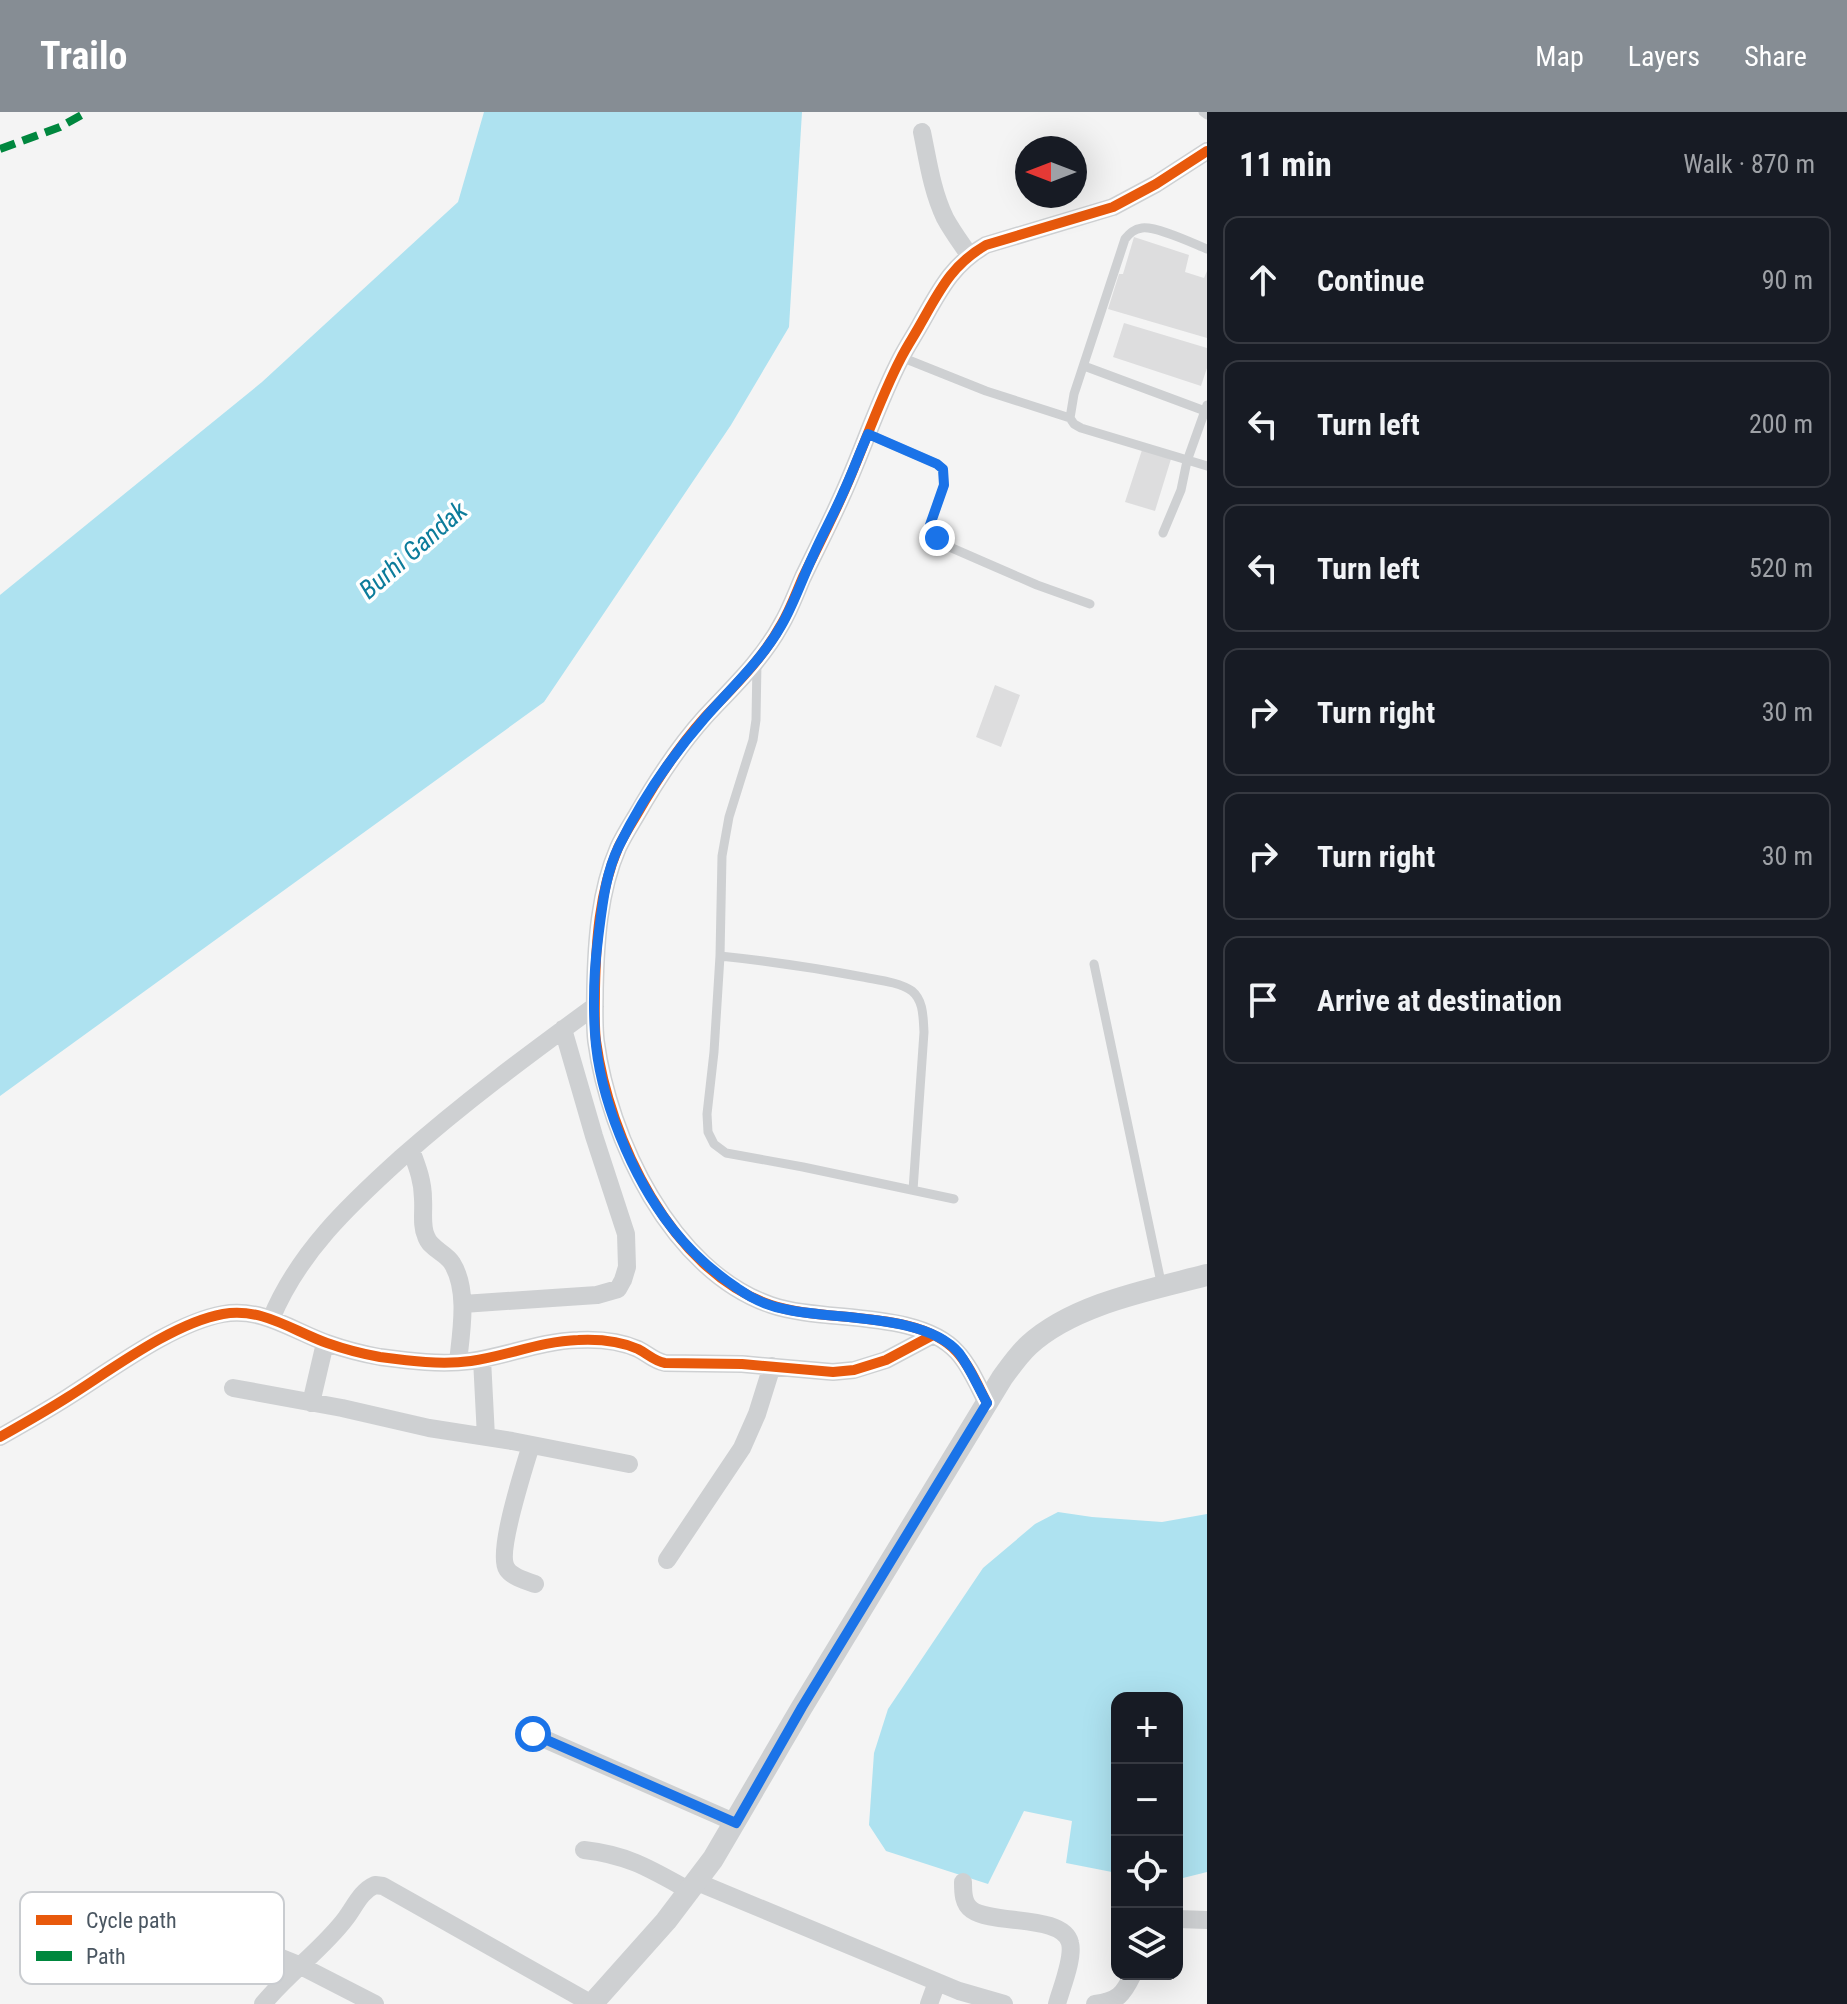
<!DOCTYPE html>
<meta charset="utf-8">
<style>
:root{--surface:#171b24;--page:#242831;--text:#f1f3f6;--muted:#9ea1a6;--line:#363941;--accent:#868d94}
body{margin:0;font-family:"Roboto Condensed",sans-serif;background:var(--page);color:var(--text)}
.controls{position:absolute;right:24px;bottom:24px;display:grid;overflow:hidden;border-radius:16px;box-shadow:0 8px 32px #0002}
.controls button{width:72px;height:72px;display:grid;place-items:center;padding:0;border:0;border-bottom:2px solid var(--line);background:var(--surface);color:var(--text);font:40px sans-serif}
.compass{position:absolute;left:1015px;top:24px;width:72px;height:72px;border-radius:50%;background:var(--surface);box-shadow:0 8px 32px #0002;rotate:270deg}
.stop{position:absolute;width:24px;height:24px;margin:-18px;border:6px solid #1a73e8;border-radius:50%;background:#fff}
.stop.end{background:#1a73e8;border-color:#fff;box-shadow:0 2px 8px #0008}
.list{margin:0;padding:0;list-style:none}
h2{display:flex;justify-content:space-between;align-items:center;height:104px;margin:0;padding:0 32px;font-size:34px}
h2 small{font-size:26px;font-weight:400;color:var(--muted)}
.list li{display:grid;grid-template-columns:52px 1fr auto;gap:24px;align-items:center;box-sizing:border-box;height:128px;margin:0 16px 16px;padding:0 16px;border:2px solid var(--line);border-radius:16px}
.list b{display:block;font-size:30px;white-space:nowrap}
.list em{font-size:26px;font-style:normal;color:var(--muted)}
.icon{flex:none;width:44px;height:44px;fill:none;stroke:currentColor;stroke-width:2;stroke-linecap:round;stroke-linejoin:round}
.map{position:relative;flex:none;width:1207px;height:1892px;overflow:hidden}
header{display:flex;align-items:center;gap:48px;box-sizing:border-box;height:112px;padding:0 40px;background:var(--accent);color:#fff}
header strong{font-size:38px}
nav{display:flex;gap:44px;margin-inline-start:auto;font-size:28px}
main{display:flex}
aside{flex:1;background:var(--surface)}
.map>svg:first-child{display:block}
.water{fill:#aee2f0}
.building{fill:#ddddde}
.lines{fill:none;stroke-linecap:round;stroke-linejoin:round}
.service{stroke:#ced0d2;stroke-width:9}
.minor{stroke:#ced0d2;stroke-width:18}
.tertiary{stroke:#ced0d2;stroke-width:22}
.quiet{stroke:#00873e;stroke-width:8;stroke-dasharray:16 8;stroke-linecap:butt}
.cycleway-casing{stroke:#fff;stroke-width:15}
.cycleway{stroke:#e8590c;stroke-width:10}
.route{stroke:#1a73e8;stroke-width:10}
.labels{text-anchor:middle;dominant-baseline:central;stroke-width:7;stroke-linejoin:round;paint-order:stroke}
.water-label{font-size:26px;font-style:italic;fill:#0c7c9b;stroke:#fff}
.key{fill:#fff;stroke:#c9ccd0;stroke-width:2}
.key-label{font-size:22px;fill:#4a5661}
</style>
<header>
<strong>Trailo</strong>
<nav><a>Map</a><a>Layers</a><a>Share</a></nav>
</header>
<main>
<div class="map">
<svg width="1207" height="1892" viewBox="0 0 1207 1892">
<rect width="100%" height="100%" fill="#f4f4f4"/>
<path class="water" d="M484,0H802L789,215L731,313L544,590L0,984V483L262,270L458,90Z
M1058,1400L1092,1405L1162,1410L1207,1402V1760L1179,1767L1182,1724L1177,1723V1586H1117V1761L1066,1751L1072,1709L1024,1699L988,1772L886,1739L869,1713L874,1641L888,1597L983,1456L1035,1412Z"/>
<path class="building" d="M1134,125L1189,143L1185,160L1204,166L1207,159V226L1108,197L1119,162H1123Z
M1124,211L1207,236V256L1201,274L1113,245Z
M1142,338L1171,347L1155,399L1125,390Z
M995,573L1020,583L1001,635L976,625Z"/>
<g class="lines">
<path class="service" d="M1203,0L1207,3
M1207,137C1192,131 1156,114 1142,116C1134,117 1130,121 1125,127L1074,282L1070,306L1074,312L1081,316L1207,354
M901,245L986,279L1070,306
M1084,254L1205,299
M868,322L937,352L943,357L944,373L930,413L937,426L945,433L984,450L1037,473L1090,492
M1163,421L1181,378L1187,349L1207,293
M757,550L756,608L753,628L729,705L722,744L720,844L714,940L707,1002L708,1020L714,1032L726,1041L803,1055L954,1087
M720,844C768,849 816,856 863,865C878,868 899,870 912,879C924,889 923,906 924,920L913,1078
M1094,852L1162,1175"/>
<path class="minor" d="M922,20C928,49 932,79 945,106C952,119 961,131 969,143
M411,1038C417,1054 423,1069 423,1087C424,1099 421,1113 426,1124C430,1137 445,1140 452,1151C469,1178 461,1221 458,1250
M463,1192L597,1183L618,1177L623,1168L627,1155L626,1122L594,1024L563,917
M271,1207C298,1141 349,1093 401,1046C463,991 528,943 595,894
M482,1247L486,1325
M233,1276L342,1296L429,1316L512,1329L629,1352
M311,1291L325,1231
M987,1291C978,1274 970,1254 957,1240C918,1197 823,1211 771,1193C671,1159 609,1026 596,929C594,912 595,894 595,877C596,830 599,780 618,736C623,725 630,714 636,704C656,669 678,635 705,605C732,576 762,548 781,513C790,498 796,481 803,465C816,438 830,411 842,384C863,338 878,290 901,246C907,234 914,224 920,213C939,180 951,153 986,133L1113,95L1156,72L1207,39
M0,1325C23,1312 46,1299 68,1285C111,1258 173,1211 223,1202C262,1195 293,1219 327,1231C344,1237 363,1242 380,1245C410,1249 441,1253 471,1249C507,1244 541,1229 578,1228C598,1227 620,1229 638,1237C648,1242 654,1249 665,1251L742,1252L833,1260L854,1258L886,1248L933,1223
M531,1333C525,1353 496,1442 507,1457C512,1465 526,1469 535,1472
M667,1448L742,1336L757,1302L772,1254
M533,1622L736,1711
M584,1738C629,1743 652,1758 690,1779
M697,1770L959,1879L1004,1892
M963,1770C963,1780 963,1792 972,1798C993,1813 1063,1802 1070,1831C1074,1846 1061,1877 1057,1892
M162,1798L299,1853L375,1892
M1177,1807L1207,1808
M263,1892C288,1861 323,1837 346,1806C355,1794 361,1779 375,1773L383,1774L592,1892
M929,1892L937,1870
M1095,1892C1118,1889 1123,1883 1133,1862"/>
<path class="tertiary" d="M592,1892L666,1809L713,1747L802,1595L1002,1266C1010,1255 1019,1242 1029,1233C1074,1192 1150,1178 1207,1163"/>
<path class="quiet" d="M0,37L60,15L87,0"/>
<defs>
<path id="cycleway" d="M987,1291C978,1274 970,1254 957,1240C918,1197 823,1211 771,1193C671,1159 609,1026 596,929C594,912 595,894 595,877C596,830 599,780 618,736C623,725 630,714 636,704C656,669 678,635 705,605C732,576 762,548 781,513C790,498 796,481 803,465C816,438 830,411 842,384C863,338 878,290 901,246C907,234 914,224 920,213C939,180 951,153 986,133L1113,95L1156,72L1207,39
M0,1325C23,1312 46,1299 68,1285C111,1258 173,1211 223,1202C262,1195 293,1219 327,1231C344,1237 363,1242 380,1245C410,1249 441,1253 471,1249C507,1244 541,1229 578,1228C598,1227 620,1229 638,1237C648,1242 654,1249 665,1251L742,1252L833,1260L854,1258L886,1248L933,1223"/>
</defs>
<use href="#cycleway" class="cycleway-casing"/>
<use href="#cycleway" class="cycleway"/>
</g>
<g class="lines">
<path class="route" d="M533,1622L736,1711L802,1595L987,1291C978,1275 970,1256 959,1241C926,1202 837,1208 789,1198C771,1195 752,1187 737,1176C712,1159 690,1139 672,1116C632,1065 599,986 595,922C593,891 594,858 598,827C602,796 605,762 619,734C641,689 671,645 704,607C730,577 761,549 781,514C794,492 802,467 813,444C822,423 834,402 843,381C852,362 859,342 868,322L937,352L943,357L944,373L930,413L937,426"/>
</g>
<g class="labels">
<g class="water-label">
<text transform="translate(413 438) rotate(-41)">Burhi Gandak</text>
</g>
</g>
<rect x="20" y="1780" width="264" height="92" rx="12" class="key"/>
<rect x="36" y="1803" width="36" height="10" fill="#e8590c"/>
<rect x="36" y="1839" width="36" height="10" fill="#00873e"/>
<g class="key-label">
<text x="86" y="1816">Cycle path</text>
<text x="86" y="1852">Path</text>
</g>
</svg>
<div class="controls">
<button>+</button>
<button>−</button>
<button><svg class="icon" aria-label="locate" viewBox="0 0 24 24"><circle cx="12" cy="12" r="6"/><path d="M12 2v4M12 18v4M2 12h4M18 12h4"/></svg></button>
<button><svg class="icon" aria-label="layers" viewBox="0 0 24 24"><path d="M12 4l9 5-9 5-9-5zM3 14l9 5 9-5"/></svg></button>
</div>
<svg class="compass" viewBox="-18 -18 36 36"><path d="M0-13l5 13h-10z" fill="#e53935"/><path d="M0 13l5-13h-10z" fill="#9ea1a6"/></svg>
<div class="stop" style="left:533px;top:1622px"></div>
<div class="stop end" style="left:937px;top:426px"></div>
</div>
<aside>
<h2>11 min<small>Walk · 870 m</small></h2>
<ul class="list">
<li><svg class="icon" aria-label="ahead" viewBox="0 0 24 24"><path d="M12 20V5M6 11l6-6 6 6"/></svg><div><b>Continue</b></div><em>90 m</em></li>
<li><svg class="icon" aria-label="left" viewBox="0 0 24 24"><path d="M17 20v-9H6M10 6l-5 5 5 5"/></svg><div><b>Turn left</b></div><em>200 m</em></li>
<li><svg class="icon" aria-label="left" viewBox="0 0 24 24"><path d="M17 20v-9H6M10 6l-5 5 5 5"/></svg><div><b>Turn left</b></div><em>520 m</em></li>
<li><svg class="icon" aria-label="right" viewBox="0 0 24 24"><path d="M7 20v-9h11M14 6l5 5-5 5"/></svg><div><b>Turn right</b></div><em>30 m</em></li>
<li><svg class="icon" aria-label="right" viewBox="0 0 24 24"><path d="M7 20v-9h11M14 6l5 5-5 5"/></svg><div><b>Turn right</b></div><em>30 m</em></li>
<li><svg class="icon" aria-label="arrive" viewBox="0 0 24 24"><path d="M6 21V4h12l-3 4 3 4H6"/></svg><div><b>Arrive at destination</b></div></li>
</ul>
</aside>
</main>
